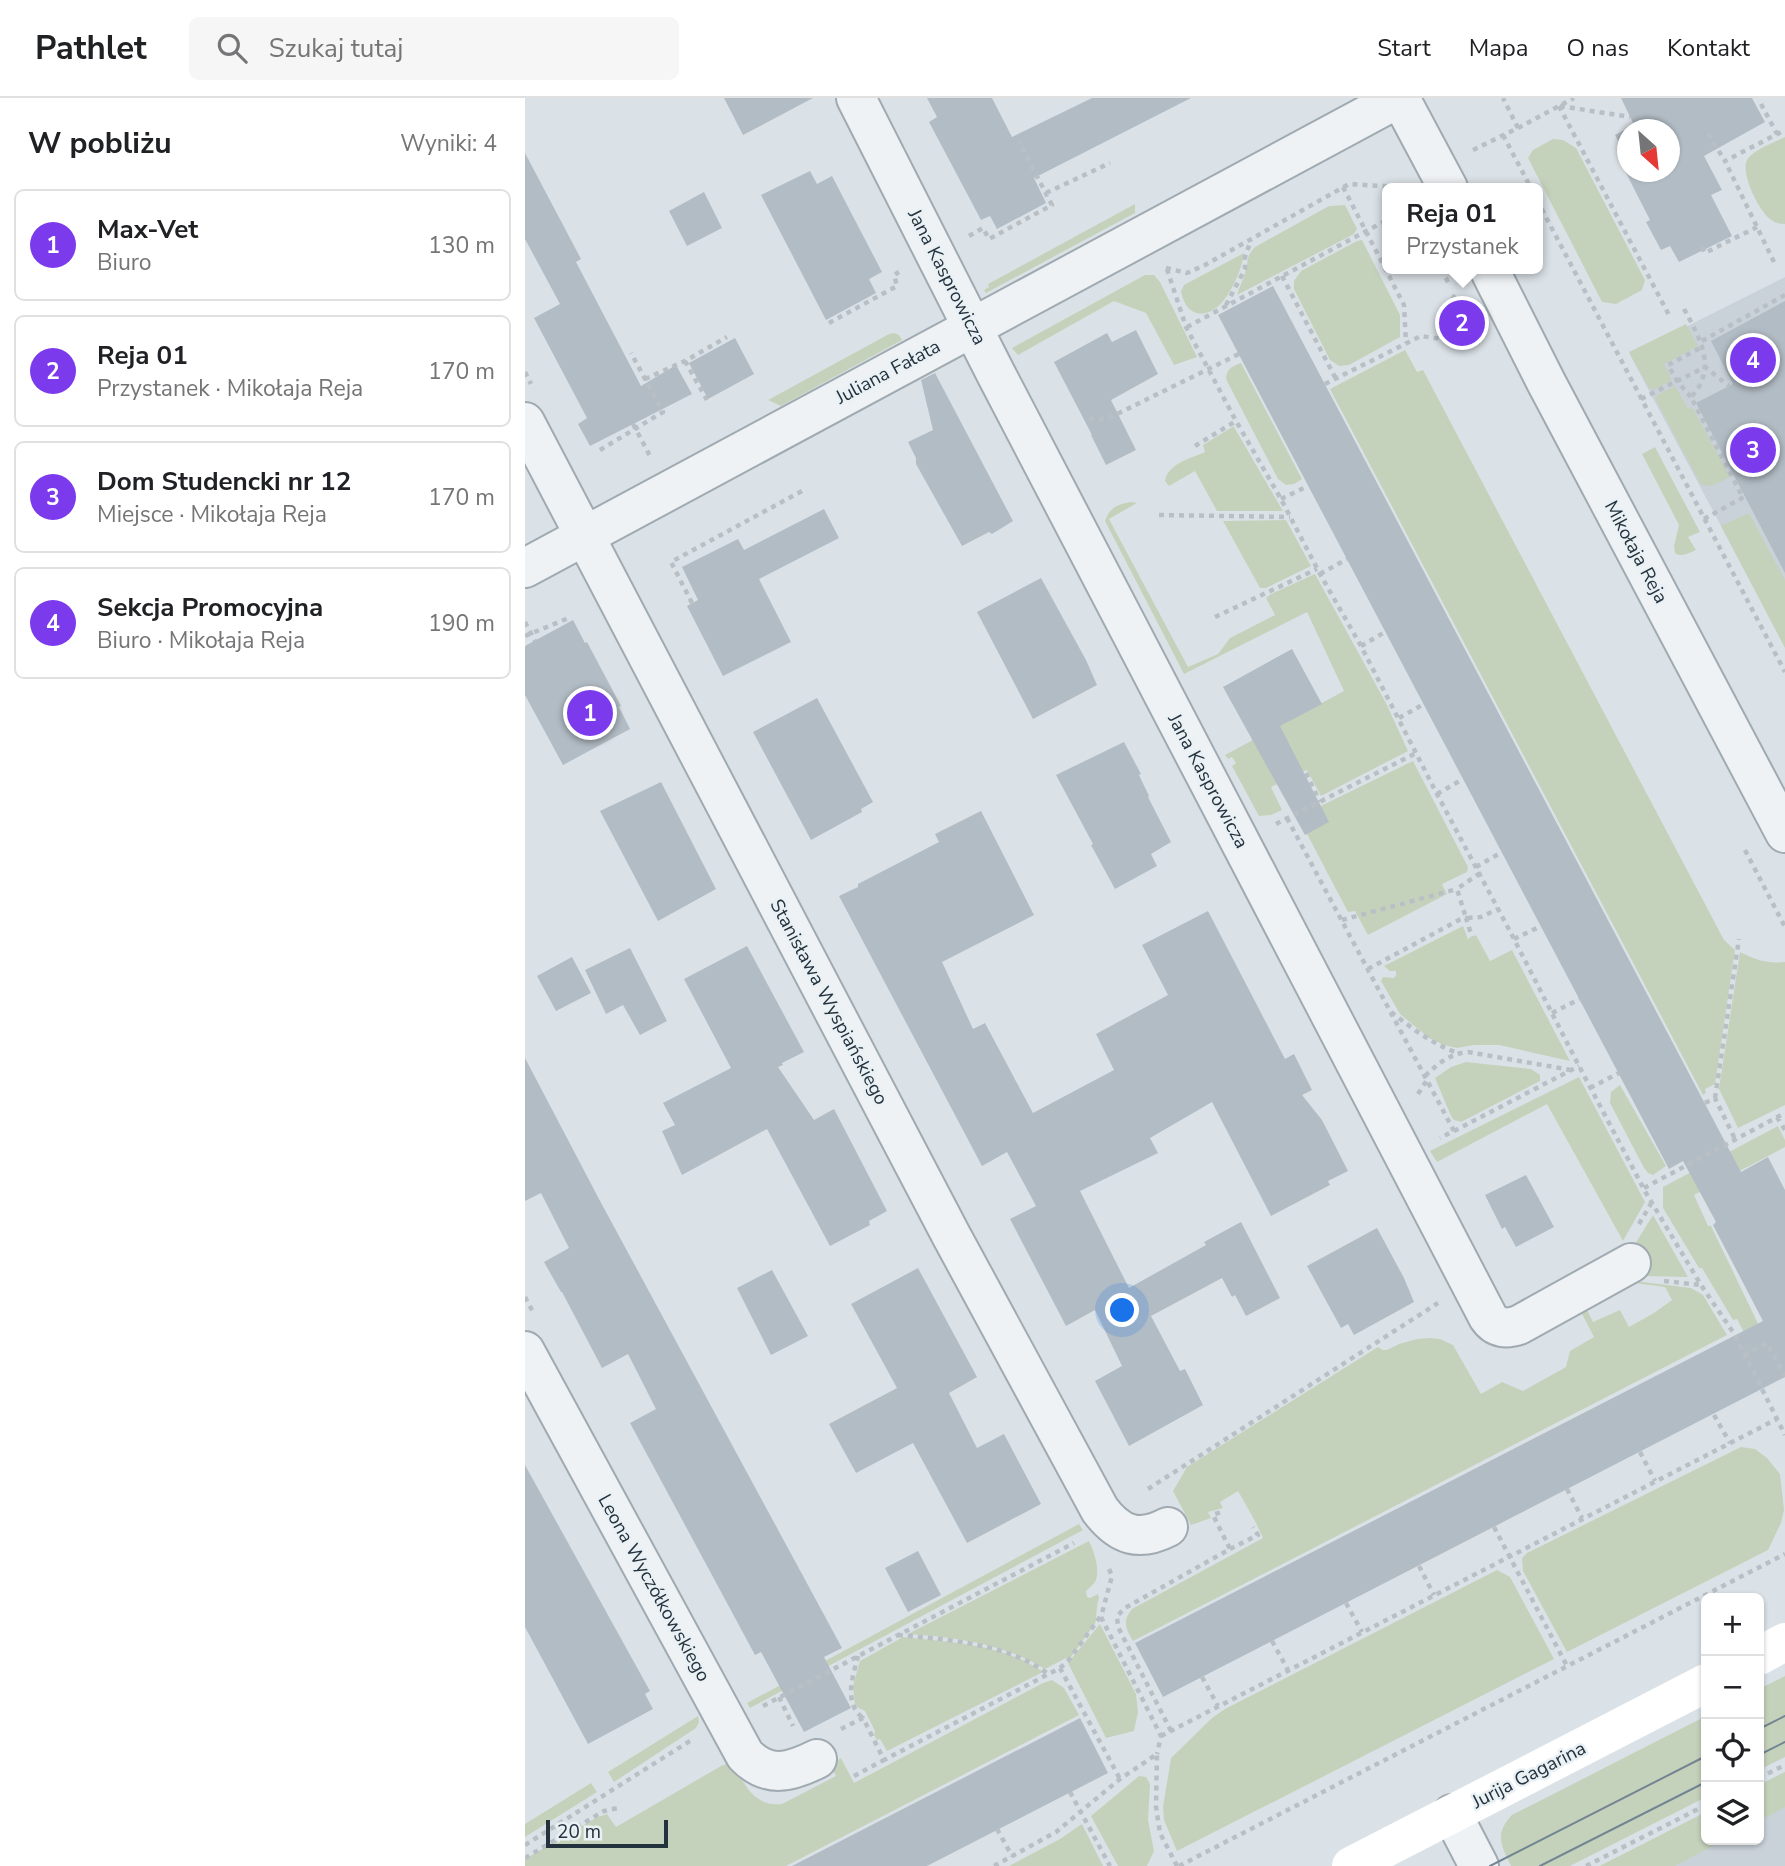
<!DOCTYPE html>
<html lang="pl">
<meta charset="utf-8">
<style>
:root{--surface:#fff;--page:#f6f6f6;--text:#202124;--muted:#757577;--line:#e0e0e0;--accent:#7c3aed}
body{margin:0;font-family:"Nunito Sans",sans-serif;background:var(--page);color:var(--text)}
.controls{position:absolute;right:21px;bottom:21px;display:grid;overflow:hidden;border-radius:10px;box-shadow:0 2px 5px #0004}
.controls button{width:63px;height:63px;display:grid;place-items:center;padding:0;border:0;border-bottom:2px solid var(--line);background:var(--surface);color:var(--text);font:35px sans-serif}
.compass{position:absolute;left:1092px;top:21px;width:63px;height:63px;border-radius:50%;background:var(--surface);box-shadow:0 2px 5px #0004;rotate:153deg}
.scale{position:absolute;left:21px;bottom:18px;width:122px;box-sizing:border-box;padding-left:7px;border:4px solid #24323e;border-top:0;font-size:19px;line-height:24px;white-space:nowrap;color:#24323e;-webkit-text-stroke:5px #eaf1f5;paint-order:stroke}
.you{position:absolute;left:598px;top:1213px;width:24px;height:24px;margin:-18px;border:5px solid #fff;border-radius:50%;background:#1a73e8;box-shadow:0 0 0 10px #1a73e833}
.badge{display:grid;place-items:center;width:46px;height:46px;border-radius:50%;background:var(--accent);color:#fff;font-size:23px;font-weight:700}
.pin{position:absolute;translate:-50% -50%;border:4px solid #fff;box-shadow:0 2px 7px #0006}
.popup{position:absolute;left:857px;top:85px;width:161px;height:91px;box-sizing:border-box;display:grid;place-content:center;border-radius:10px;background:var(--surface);filter:drop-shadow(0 2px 5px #0005);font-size:23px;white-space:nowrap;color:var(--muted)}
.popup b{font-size:26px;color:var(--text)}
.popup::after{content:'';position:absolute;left:50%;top:100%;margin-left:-14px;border:14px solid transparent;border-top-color:var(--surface)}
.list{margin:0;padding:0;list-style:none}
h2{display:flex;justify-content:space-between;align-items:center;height:91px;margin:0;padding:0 28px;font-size:30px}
h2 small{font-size:23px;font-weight:400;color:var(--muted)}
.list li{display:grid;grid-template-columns:46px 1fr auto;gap:21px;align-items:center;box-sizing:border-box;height:112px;margin:0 14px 14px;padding:0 14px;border:2px solid var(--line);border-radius:10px}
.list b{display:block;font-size:26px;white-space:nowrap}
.list p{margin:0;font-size:23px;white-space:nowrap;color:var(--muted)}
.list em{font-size:23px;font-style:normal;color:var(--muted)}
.icon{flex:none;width:38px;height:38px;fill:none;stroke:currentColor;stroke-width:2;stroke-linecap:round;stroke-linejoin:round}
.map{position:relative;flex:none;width:1260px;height:1768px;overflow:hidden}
header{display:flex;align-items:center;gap:42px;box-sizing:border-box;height:98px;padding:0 35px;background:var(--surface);border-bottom:2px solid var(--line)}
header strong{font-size:33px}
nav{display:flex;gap:38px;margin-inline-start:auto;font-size:24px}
.search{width:490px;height:63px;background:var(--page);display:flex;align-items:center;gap:18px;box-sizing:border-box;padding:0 24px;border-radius:10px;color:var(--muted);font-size:26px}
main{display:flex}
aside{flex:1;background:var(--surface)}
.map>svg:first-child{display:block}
.built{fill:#c9d1d9}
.green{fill:#c5d2bb}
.building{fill:#b2bcc4}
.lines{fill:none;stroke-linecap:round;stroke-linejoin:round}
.street-casing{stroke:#a0aab1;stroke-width:42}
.path{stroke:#b9c0c5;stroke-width:4.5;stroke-dasharray:5 5;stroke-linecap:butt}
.street{stroke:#eef2f5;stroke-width:38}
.secondary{stroke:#fff;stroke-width:38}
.tram{stroke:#738492;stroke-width:2}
.labels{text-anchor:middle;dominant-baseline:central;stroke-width:5;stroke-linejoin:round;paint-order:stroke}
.street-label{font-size:19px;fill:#24323e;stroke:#eaf1f5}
</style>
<header>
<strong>Pathlet</strong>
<div class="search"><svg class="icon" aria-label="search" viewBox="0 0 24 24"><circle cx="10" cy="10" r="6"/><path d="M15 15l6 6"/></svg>Szukaj tutaj</div>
<nav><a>Start</a><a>Mapa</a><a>O nas</a><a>Kontakt</a></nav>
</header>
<main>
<aside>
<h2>W pobliżu<small>Wyniki: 4</small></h2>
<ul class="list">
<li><span class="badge">1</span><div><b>Max-Vet</b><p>Biuro</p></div><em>130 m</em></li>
<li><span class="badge">2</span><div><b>Reja 01</b><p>Przystanek · Mikołaja Reja</p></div><em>170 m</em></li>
<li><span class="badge">3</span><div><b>Dom Studencki nr 12</b><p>Miejsce · Mikołaja Reja</p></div><em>170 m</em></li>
<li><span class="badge">4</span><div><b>Sekcja Promocyjna</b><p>Biuro · Mikołaja Reja</p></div><em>190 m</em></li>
</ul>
</aside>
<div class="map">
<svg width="1260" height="1768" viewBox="0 0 1260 1768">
<rect width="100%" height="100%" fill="#dbe2e7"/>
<path class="built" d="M1260,179V548L1105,257Z
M1260,1674V1768H1075L1181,1714V1742H1234V1687Z"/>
<path class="green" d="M1260,39V126C1254,126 1250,125 1245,121C1234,113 1215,75 1222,62C1228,52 1250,44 1260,39Z
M1028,41L1038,42L1051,50L1120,182L1117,192L1091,206L1077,204L1003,60L1008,52Z
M610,106V115L461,195L459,192L464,189L463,186Z
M820,107L832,131L829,136L712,197C714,189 718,183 720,175C725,162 719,161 730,149L804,108Z
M837,142L875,217V239L824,267L814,268L805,262L769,191V183L776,173L832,143Z
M719,155C717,170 709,189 699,202C683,222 661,221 656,193L659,187Z
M620,177H629L635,184L672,259L649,267L621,215L589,203L493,257L487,250Z
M1161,226L1173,248L1139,266L1147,282L1129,292L1124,290L1104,254Z
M369,235L374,237L377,242L256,308L243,302L364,236Z
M880,252L892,274L898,272L1199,842L1210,852L1190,986L1180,991L1181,995L1178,997L805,291Z
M716,265L777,381L769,386L761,387L753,381L703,285L701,280C702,270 708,268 716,265Z
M1150,288L1163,311L1167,309L1205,379L1186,388L1176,387L1130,300L1134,296Z
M709,328V329L758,413H692L670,373L644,388L640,383C642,366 666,360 680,354L678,347Z
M1130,349L1175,434L1163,439L1171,452C1164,455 1157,460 1150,455L1149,448L1154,427L1117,356Z
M606,404L612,405L584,421L663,569L693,556L705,540L750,517L741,500L746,496L790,476L861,605L883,653L796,698L782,672L746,689L757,712L746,717L734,718L707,668L711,665L707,659L703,661L700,657L819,593L782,514L659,576L580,423C584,410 593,406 606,404Z
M1224,415L1260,482V550L1196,428Z
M761,422L786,468L741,490H735L698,423Z
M888,663L943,769L942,774L917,786L922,796L843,837L830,813L823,814L773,719Z
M938,828L943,841L951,837L965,863L987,852L1045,963L974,947H949L932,950L919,947L904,940L875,916L856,883L858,879L869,880L871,877V873H865L859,868Z
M1215,854C1231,862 1243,866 1260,864V1007L1213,1030L1194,991Z
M941,964L1006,971L1015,977V983L936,1024L929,1022L926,1018L910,980L926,969Z
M1054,979L1120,1104L1098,1143L1022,1006L912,1064L905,1053Z
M1095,987L1141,1068L1128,1077L1123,1075L1119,1070L1085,1005L1086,994Z
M1253,1028L1260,1042V1049L1169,1097L1183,1128H1186L1240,1240L1225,1246L1212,1221L1208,1222L1177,1170H1174L1138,1110V1089Z
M1128,1117L1163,1179L1120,1178L1107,1151Z
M1110,1183L1166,1190L1178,1197L1202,1237L608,1543C601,1531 597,1523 607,1511L738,1440L730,1423L713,1393L695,1404L698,1410L683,1414L686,1420L666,1427L648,1393L662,1369L853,1249L858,1252H862L874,1246L892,1241L905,1240L915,1241L928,1247L956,1296L977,1284L998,1293L1041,1269L1045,1253L1069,1239L1054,1210L1097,1190L1062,1212L1068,1224L1095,1212L1104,1229L1129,1215L1147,1202L1140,1189L1110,1185Z
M1216,1349L1230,1351L1242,1360L1255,1376L1259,1412L1256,1425L1243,1452L1042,1554L998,1473L997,1460L1002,1455Z
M554,1426L558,1432L225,1610L222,1605Z
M564,1443C569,1453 576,1473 570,1484C567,1488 564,1490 561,1493L562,1499L565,1500L573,1496L574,1500C571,1509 572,1517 570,1526L543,1563L541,1560L520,1571C480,1546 429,1539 383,1536Z
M972,1472L985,1479L1029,1561L652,1753L639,1722L638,1709L646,1660L687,1620L700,1611Z
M575,1526L611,1596L613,1614L609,1633L581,1640L543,1565Z
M378,1539C424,1544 479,1546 518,1574L362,1653L355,1641L352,1642L349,1637L350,1633L340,1613L330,1608L328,1588L335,1563Z
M1260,1578V1659L1234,1672V1591Z
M527,1582L539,1590L554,1617L261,1768H0V1761L71,1720L82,1716L91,1729L196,1668L204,1665L208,1666C220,1687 229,1709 257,1706L311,1678L305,1667L316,1660L329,1685L518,1585Z
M173,1618L174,1624L171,1630L89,1684L83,1674Z
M1181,1618V1699L1045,1768H986C976,1747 969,1736 987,1717Z
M1260,1674V1709L1234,1723V1687Z
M614,1678L621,1679L625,1686L623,1722L629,1753L622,1768H593L566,1718Z
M66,1685L72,1694L0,1739V1726Z
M1181,1714V1742H1199L1150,1768H1075Z
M557,1726L578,1768H484L535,1741Z"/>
<path class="building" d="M199,0H288L218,37Z
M402,0H467L487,39L567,0H666L509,80L521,105L472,131L465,118L456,122L404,24L412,19Z
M1096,0H1227L1240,24L1179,58L1197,92L1186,97L1207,138L1154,164L1145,148L1136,152L1121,124L1125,122L1100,73L1102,71V74H1144V32H1102V60L1090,37L1109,27Z
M0,55L56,161L51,164L116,288L151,267L167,296L65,348L53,326L62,320L9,220L35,206L0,141Z
M285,73L292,86L307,78L357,174L344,181L351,195L301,222L236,97Z
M179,94L197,130L162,148L144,113Z
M748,188L1216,1074L1243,1059L1260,1092V1279L638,1599L610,1545L1238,1223L1188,1127L1191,1124L1158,1063L1144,1071L693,217Z
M1260,203V475L1171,305L1208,286L1186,243Z
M611,232L633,276L586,302L611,352L581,367L566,337H567L529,264L582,235L587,244Z
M210,240L229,276L183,301L164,265Z
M410,275L488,423L467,436L464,434L437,448L391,366V360L383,344L408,332L396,282Z
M299,411L314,440L234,481L266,544L198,578L162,508L173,502L157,469L213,441L219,452Z
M516,480L561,562L572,587L508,621L452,514Z
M48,522L60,545L62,544L96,608L94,609L105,631L38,667L0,597V548Z
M767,551L797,606L755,628L804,724L780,737L698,589Z
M292,600L348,704L336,711L337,714L286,742L228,634Z
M599,644L616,676L614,677L624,698L623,699L646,744L626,756L632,768L590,791L566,747L568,746L531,677Z
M136,684L191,791L133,823L75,713Z
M456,713L509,817L417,864L448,931L460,925L508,1015L589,972L571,936L643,897L617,847L683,813L760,961L769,956L787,992L777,997L797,1022L823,1073L803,1083L805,1087L746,1118L687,1004L625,1040L633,1055L555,1093L604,1190L681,1147L679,1144L716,1124L755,1200L721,1218L710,1197L707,1199L697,1180L626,1218L655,1273L660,1271L678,1307L604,1348L570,1283L597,1268L570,1212L541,1228L485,1121L511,1108L482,1054L457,1068L314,798L333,789V786L414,744L410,736Z
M222,848L279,954L257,965L258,967L253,969L289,1022L309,1011L362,1113L344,1123L345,1127L305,1148L242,1031L157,1077L137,1033L150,1027L138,1005L206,970L159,881Z
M105,850L142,923L115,937L98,907L81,916L60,872Z
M47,859L66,895L31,913L12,878Z
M0,960L74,1101L317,1550L299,1559L326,1610L279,1634L236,1554L230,1557L105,1325L131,1311L103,1256L77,1270L37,1194H36L19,1164L44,1150L16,1095L0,1103Z
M1001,1077L1029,1129L991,1149L980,1129L977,1131L960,1097Z
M852,1130L879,1180L889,1204L829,1237L823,1226L816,1230L782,1168Z
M393,1170L452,1279L424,1295L452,1350L479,1336L516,1406L442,1445L388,1345L331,1375L304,1326L372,1290L326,1206Z
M247,1172L283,1238L246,1257L212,1190Z
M0,1367L125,1593L120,1596L128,1611L63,1646L0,1529Z
M393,1453L416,1497L383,1514L360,1470Z
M555,1620L583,1675L402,1768H267Z"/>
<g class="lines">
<defs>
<path id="street" d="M331,0L471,276L963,1219C971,1231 982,1231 994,1227L1106,1165
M875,0L923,90
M964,171L1021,284L1260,735
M0,324L426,1137L575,1412C595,1438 614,1444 643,1429
M0,470L874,0
M0,1253L220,1657C243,1681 266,1674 292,1661
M927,1716L954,1768"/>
</defs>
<use href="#street" class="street-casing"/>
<path class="path" d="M1236,6L1252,36
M1034,8L1145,219
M1035,8L1105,19
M993,30L1049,0
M1183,36L1200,63
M978,37L1006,90
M948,52L993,30L978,0
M818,89L879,207L881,245
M521,95L585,65
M1012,102L1260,574
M444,138L458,130L464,141L527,107L494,44
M1177,149L1180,155L1232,129
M1249,164L1200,63L1260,32
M641,170L662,175L680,167L824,86L873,89L878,87
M642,171L661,229L711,323L756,401L795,476L836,548L912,696L989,841L1054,968L1121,1095L1176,1187L1210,1237L1260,1337
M916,171L924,186
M757,178L811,281
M930,197C918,216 920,224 930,243L955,244
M701,207L720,171V159L726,142
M1159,211C1175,240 1193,271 1166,299L1218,400
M304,225L372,188L369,177L374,174
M662,229L862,122
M1177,243L1260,197
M160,263L182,302
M0,274L6,286
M120,281L160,263L202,239
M800,286L896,238L930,243
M1166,299L1152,283L1143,267L1177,249
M1116,301L1180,269L1204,288
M564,320L572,322L584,320L714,256
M108,326L125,358
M670,348L711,323
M75,352L138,314L106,255
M756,401L783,388
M634,417L765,419
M1179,421L1219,399
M795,476L822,461
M167,505L146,464L277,393
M690,519L792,471
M0,524L10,543
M0,538L46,519
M836,548L860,534
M874,620L899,606
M781,675L795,704
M912,696L938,681
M762,720L929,1033L915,1040
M751,726L891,655
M1220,752L1260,829
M951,769L977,754
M955,775L932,791L941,820L956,819L973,811
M817,822L932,791
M989,841L1016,828
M843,871L934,822L941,820L947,839
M866,914C888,931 907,946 933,955
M1027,915L1055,901
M900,978C914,965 924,956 943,954L1046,972
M1065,990L1094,975
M893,996L902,982
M1190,1000L1214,841
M1180,1005L1190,1000L1210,1041
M1252,1019L1260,1032
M929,1033L1054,968
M1119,1090L1260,1015
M1114,1126L1127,1104
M1139,1183L1176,1187
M0,1199L8,1214
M1219,1257L1242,1245L1260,1279
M1189,1317L1205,1345
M1115,1354L1130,1383
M623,1391L913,1205
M1042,1391L1057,1420
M969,1429L1042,1568
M705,1451L733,1437L728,1429
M894,1468L909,1497
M584,1471L587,1478L576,1519L636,1638L632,1656
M821,1505L837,1534
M373,1537C421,1541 484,1546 523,1576
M747,1543L763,1572
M333,1558C328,1578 318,1605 338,1620
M535,1570L543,1563L575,1519
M677,1579L693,1608
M254,1599L268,1628
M238,1608L549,1445
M316,1631L338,1620L359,1662L535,1570L595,1681
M646,1633L593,1529L592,1518L600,1510L705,1451L688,1417L698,1413
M636,1638L1252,1321
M329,1678L359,1662
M1234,1680L1260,1667
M545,1694L585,1768
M472,1731L487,1758
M0,1747L168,1641
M0,1760L79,1713L93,1710
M469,1768L531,1734L595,1681L632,1656L631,1709L635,1735L652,1768
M654,1768L1260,1456
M1061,1768L1181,1707"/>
<use href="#street" class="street"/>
<path class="secondary" d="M1234,1558L1260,1544
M826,1768L1181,1585"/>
<path class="tram" d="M1234,1631L1260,1618
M1234,1657L1260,1644
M965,1768L1181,1658
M1015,1768L1181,1684"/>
</g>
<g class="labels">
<g class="street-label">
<text transform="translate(422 179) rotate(63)">Jana Kasprowicza</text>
<text transform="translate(363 274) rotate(-28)">Juliana Fałata</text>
<text transform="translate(1111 454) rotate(62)">Mikołaja Reja</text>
<text transform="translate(683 683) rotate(62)">Jana Kasprowicza</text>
<text transform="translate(304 904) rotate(62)">Stanisława Wyspiańskiego</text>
<text transform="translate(129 1490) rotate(61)">Leona Wyczółkowskiego</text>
<text transform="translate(1004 1677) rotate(-27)">Jurija Gagarina</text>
</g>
</g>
</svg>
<div class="controls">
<button>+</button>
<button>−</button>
<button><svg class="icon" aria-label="locate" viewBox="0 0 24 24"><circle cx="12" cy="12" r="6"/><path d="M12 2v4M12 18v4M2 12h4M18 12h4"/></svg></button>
<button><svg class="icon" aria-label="layers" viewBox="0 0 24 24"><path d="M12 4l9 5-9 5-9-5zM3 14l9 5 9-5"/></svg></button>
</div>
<svg class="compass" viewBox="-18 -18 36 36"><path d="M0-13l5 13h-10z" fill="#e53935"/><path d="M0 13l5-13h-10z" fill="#757577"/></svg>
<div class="scale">20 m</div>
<div class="you"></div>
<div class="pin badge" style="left:65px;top:615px">1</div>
<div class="pin badge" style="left:937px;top:225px">2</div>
<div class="popup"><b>Reja 01</b>Przystanek</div>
<div class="pin badge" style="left:1228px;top:352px">3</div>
<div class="pin badge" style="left:1228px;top:262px">4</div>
</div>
</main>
